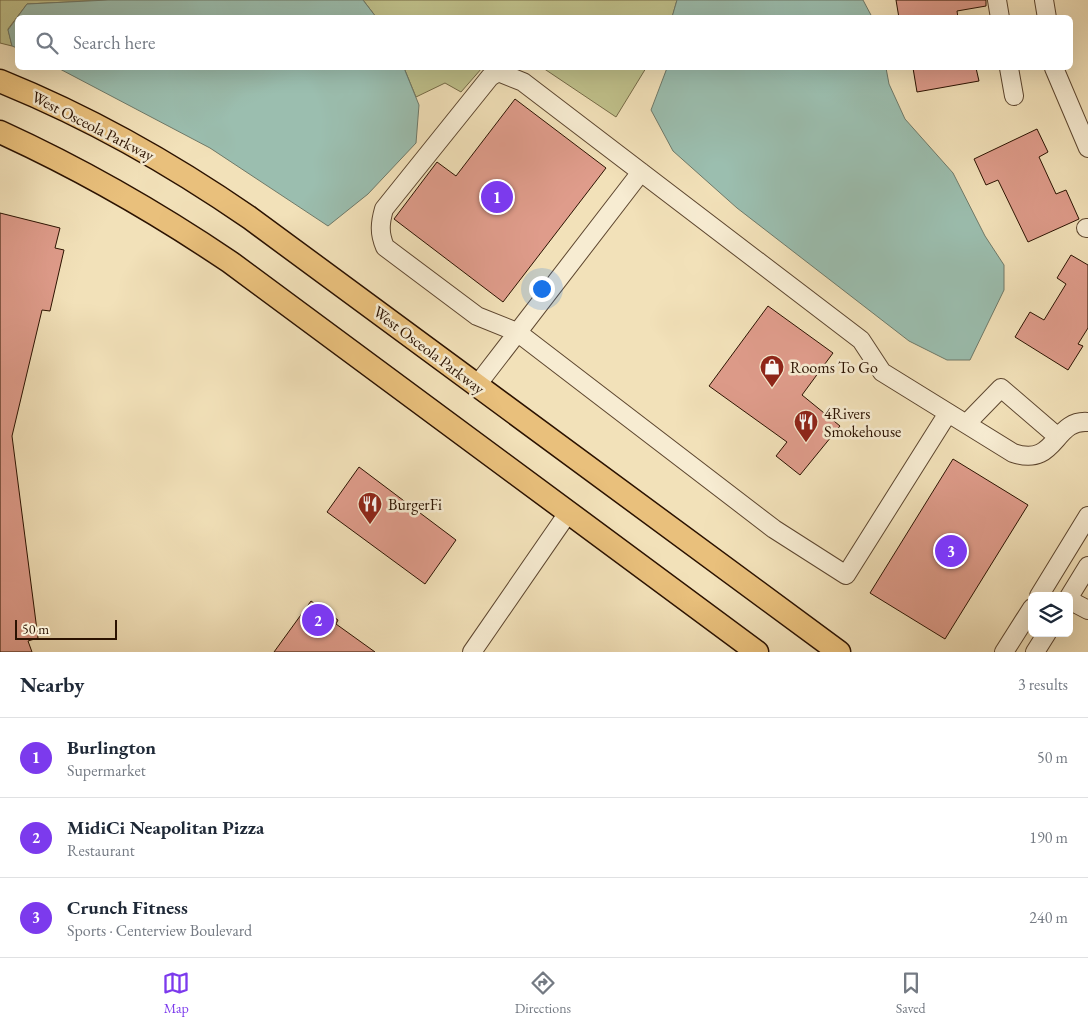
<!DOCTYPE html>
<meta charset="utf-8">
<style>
:root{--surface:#fff;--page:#f6f6f7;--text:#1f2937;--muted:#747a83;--line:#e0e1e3;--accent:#7c3aed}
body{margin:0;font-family:"EB Garamond",serif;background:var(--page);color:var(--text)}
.controls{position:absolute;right:15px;bottom:15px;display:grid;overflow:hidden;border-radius:8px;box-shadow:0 5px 20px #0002}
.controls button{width:45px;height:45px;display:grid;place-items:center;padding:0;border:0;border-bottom:1px solid var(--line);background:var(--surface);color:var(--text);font:25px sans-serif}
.scale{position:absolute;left:15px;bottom:12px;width:102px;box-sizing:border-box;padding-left:5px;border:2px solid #2b1201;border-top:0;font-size:14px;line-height:18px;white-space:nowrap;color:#2b1201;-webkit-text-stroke:4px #f7ecd2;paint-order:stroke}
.you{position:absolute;left:541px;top:288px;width:18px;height:18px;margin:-12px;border:4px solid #fff;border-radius:50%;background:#1a73e8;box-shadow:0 0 0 8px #1a73e833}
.badge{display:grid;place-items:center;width:32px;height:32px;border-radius:50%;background:var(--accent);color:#fff;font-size:16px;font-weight:700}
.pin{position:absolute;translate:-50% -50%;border:2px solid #fff;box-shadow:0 1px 5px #0006}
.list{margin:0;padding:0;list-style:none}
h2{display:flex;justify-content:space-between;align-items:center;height:65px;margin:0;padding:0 20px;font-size:21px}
h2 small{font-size:16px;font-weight:400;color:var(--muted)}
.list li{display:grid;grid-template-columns:32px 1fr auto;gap:15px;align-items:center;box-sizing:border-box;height:80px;padding:0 20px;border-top:1px solid var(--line)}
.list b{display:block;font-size:19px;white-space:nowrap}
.list p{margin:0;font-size:16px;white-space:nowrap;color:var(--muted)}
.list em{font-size:16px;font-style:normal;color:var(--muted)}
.icon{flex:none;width:28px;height:28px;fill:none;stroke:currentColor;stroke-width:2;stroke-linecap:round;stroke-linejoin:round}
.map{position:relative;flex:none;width:1088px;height:652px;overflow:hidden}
.search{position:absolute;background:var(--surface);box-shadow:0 5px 20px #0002;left:15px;right:15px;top:15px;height:55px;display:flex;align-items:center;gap:12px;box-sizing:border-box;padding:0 18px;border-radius:8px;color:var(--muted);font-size:19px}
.sheet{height:305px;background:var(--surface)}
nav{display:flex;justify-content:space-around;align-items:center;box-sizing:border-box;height:70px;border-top:1px solid var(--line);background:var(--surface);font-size:14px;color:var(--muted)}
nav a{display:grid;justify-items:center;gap:2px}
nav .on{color:var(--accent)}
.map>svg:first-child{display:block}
.green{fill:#c0c18b;stroke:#766a46}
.water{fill:#9bbeaf;stroke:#6e7969}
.building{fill:#df9c8b;stroke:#2b1201}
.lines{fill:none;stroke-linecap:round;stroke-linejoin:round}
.minor-casing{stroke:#5d462f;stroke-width:20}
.major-casing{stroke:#2b1201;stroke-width:25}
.minor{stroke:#f7ecd2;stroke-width:18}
.major{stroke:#e9c07c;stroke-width:22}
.labels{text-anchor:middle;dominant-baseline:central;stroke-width:5;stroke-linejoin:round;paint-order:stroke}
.street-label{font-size:16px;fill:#2b1201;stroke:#f7ecd2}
.poi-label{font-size:16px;fill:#2b1201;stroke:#f7ecd2;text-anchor:start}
</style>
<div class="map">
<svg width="1088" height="652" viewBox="0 0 1088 652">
<rect width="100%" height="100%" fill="#f2e1b9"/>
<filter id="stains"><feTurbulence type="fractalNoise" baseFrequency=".004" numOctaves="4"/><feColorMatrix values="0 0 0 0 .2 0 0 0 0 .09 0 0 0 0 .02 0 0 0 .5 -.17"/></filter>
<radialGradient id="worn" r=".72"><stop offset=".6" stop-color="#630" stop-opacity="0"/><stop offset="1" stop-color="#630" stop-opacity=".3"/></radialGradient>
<path class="green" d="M0,0H108L27,4L8,29L12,46L0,43Z
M363,0H677L672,18L376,17Z
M404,68H482L461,92L445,83L416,97Z
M543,68H646L616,117Z"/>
<path class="water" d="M108,0H363L376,17L18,18L17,48L12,46L8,30L27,4Z
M677,0H863L872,17H672Z
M58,68H404L419,105L416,143L368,194L328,226L210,148Z
M667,68H886L889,84L905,119L953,173L985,236L1004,265V290L970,360H947L909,341L737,208L673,151L651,110Z"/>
<path class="building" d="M896,0H986V6L957,11L958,18H899Z
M913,68H976L979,81L917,92Z
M515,99L606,168L503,302L394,219L437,162L456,176Z
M1037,129L1048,152L1039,157L1056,194L1066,190L1079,219L1028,242L998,180L986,185L974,159Z
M0,213L60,228L55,248L64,250L50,311L42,310L12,436L38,638L28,641L32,652H0Z
M1071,255L1088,265V328L1078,344L1083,346L1068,370L1015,337L1030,312L1044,320L1066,284L1057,278Z
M768,306L833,353L802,395L840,426L800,475L776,456L787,442L709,386Z
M953,459L1028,505L945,639L870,593Z
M359,467L456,540L425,584L327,512Z
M311,601L338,620L336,624L375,652H274Z"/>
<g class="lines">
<defs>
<path id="minor" d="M997,0L1000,18
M1044,0L1047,18
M1009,68L1014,96
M1054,68L1088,148
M1086,228H1088
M477,385L641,172
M948,413L846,575L774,529L517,332L477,316L385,247C379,233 380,223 384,209L490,77L498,72L523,82L861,340L882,372L1013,453C1057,468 1053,419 1088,422
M966,424L1001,388L1058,437
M1039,596L1088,516
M1069,597L1088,566
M1069,600L1088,610
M472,652L568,513
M1004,652L1032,608
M1035,652L1047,633"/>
<path id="major" d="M0,81C89,117 172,164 250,218L839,652
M0,132C81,169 156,212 230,262L757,652"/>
</defs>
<use href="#minor" class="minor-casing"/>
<use href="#major" class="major-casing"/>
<use href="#minor" class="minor"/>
<use href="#major" class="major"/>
</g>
<defs>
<symbol id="shop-pin" viewBox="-11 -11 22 30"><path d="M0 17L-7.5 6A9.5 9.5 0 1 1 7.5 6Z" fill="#8f2418" stroke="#f7ecd2"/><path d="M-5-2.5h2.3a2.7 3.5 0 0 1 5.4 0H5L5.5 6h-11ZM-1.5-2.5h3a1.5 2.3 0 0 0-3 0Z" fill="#fff"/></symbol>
<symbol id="restaurant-pin" viewBox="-11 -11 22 30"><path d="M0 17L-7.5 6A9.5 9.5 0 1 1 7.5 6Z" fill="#8f2418" stroke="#f7ecd2"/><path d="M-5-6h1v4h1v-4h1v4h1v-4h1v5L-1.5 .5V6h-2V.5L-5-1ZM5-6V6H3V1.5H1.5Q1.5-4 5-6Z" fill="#fff"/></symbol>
</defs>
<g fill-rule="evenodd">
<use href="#shop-pin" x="758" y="353" width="28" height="38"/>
<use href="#restaurant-pin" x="792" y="408" width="28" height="38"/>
<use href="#restaurant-pin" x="356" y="490" width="28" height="38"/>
</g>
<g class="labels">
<g class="street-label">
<text transform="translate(93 126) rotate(27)">West Osceola Parkway</text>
<text transform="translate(429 350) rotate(37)">West Osceola Parkway</text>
</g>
<g class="poi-label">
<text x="790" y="367">Rooms To Go</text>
<text x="824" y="413">4Rivers<tspan x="824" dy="18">Smokehouse</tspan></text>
<text x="388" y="504">BurgerFi</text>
</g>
</g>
<rect width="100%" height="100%" filter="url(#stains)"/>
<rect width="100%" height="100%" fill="url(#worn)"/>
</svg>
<div class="controls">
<button><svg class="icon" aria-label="layers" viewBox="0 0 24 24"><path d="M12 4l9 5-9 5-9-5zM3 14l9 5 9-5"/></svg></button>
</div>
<div class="scale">50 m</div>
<div class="you"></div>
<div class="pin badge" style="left:497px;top:197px">1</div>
<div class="pin badge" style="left:318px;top:620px">2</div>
<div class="pin badge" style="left:951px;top:551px">3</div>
<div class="search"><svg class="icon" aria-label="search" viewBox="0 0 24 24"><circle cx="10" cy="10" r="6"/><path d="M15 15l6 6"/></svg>Search here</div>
</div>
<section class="sheet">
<h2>Nearby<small>3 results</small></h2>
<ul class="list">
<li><span class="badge">1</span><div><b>Burlington</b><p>Supermarket</p></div><em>50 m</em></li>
<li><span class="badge">2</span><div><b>MidiCi Neapolitan Pizza</b><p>Restaurant</p></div><em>190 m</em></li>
<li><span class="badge">3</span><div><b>Crunch Fitness</b><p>Sports · Centerview Boulevard</p></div><em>240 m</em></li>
</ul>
</section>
<nav>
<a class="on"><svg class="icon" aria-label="map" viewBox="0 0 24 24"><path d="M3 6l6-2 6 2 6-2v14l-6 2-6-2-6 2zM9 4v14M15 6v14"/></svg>Map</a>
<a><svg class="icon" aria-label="directions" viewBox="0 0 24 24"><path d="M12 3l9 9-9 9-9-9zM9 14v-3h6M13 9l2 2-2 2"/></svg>Directions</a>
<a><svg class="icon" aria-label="saved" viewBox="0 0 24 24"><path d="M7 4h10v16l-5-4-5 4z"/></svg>Saved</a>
</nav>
